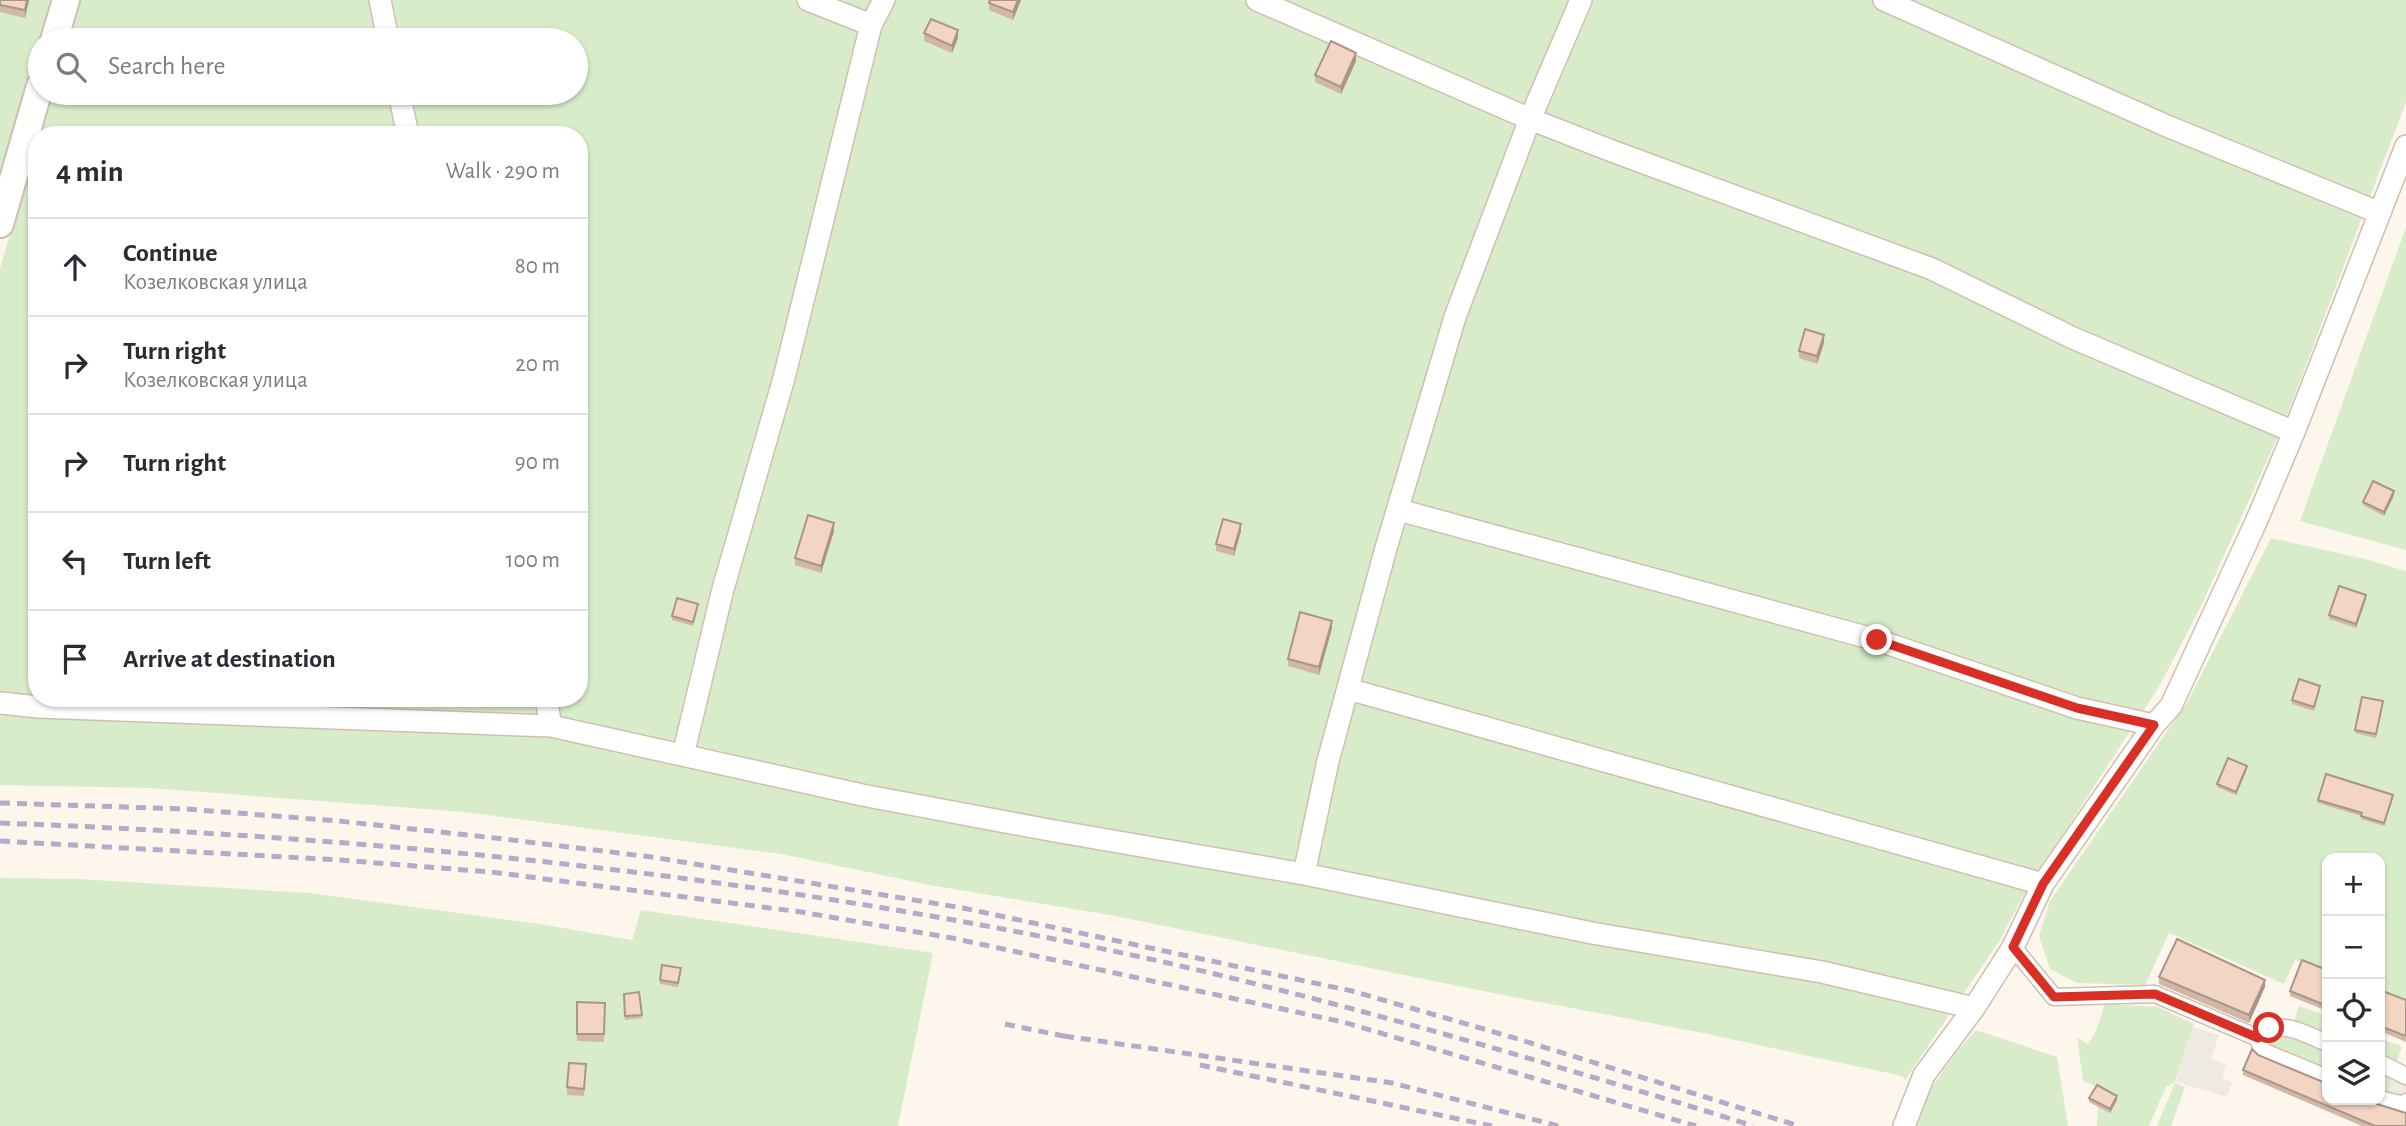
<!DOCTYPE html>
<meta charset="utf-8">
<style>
:root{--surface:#fff;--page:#f2f2f3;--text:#2b2b33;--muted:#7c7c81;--line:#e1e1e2}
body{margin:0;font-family:"Alegreya Sans",sans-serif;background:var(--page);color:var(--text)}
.controls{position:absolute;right:21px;bottom:21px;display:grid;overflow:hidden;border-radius:14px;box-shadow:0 2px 5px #0004}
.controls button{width:63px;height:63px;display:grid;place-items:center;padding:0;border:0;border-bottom:2px solid var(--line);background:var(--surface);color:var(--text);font:35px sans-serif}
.stop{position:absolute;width:21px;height:21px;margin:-16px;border:5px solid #d93025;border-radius:50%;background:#fff}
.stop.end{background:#d93025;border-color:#fff;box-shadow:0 2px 7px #0008}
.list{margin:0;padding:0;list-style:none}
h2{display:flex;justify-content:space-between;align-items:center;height:91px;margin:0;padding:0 28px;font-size:30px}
h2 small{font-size:23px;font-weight:400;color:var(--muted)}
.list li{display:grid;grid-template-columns:46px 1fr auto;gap:21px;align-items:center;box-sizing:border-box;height:98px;padding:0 28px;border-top:2px solid var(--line)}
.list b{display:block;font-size:26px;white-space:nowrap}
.list p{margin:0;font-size:23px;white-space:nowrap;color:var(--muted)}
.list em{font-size:23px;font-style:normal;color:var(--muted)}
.icon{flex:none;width:38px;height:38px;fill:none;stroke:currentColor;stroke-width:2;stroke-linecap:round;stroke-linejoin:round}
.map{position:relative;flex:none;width:2406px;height:1126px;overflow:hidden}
.search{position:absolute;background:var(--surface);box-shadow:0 2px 5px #0004;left:28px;top:28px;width:560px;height:77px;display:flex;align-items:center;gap:18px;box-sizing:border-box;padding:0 24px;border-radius:38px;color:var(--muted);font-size:26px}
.panel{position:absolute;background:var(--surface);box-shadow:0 2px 5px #0004;left:28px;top:126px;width:560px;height:581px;border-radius:28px}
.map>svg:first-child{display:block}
.industrial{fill:#efe9e4}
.green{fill:#d8ecc9}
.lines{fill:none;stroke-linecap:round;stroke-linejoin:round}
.pedestrian-casing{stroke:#d1beb0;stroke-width:19}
.minor-casing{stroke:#d1beb0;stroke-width:24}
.tertiary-casing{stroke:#d1beb0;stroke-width:30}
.pedestrian{stroke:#fff;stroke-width:16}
.minor{stroke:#fff;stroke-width:21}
.tertiary{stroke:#fff;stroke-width:26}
.rail{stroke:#b9a8c9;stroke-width:5;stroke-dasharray:10 7;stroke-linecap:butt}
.wall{fill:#d1b7a8}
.shaded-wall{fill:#aa9588}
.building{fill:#f3d5c3;stroke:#aa9588;stroke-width:2}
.route{stroke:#d93025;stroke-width:9}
</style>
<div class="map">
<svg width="2406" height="1126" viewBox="0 0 2406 1126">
<rect width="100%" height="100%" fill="#fdf6ec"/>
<path class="industrial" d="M2193,1027L2219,1035L2211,1059L2226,1064L2222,1078L2232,1082L2227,1097L2176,1082Z
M2382,1071L2406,1081V1096L2396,1099L2380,1093Z"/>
<path class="green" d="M0,0H53L0,171Z
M80,0H2406V102L2284,423L2202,604L2160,685L2023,896L2000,940L1905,1080L1902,1076L1698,1032L1493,993L1110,915L935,886L781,854L465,812L150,788L0,785V268L37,144V698H579V135H40L52,93H576V40H68Z
M2406,227V550L2300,521Z
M2271,538L2365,559L2406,571V1005L2380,994V858H2327V973L2295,960L2284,984L2169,933L2145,985L2077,983L2050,969L2039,936L2050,901L2188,701Z
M0,878L78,879L309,893L540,924L632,940L641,910L933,953L898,1126H0Z
M2105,1004L2158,1007L2194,1024L2175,1082L2166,1087L2149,1126H2097L2098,1106L2117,1099L2083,1080L2077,1038L2088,1044L2096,1031Z
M2299,1006L2327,1016L2324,1035L2293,1024Z
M1976,1030L2057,1057L2068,1126H1916L1927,1094L1958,1050Z
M2288,1035L2327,1050V1072L2268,1045V1037Z
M2384,1040L2402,1046L2396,1064L2380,1058Z
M2380,1070L2394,1075L2386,1095L2380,1093Z
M2175,1083L2185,1087L2171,1126H2157Z"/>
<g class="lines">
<defs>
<path id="pedestrian" d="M2013,947L2054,997L2155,994L2258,1038
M2258,1038L2262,1051L2327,1078
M2258,1038C2281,1017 2302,1033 2327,1043
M2380,1063L2406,1076
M2380,1099L2404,1105L2406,1102"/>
<path id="minor" d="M380,0L388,40
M808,0L871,25
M1257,0L1530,119L1612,151L1932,269L2073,338L2294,432
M1884,0L2167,126L2380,213
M399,93L408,135
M1399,510L1877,640L2077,708L2154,725
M1348,689L2043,884
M546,698L551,726
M0,703L38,707L551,726L862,795L1049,830L1304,874L1592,933L1822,972L1974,1008
M683,755L723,589L784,378L871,25L884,0
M1304,874L1328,761L1386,548L1455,317L1530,119L1581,0
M1904,1126L1924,1075L1974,1008L2013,947L2043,884L2154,725L2171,706L2256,522L2294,432L2406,146"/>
<path id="tertiary" d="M54,40L66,0
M0,224L40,86"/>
</defs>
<use href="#pedestrian" class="pedestrian-casing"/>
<use href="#minor" class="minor-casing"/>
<use href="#tertiary" class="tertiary-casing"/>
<use href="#pedestrian" class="pedestrian"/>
<use href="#minor" class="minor"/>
<use href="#tertiary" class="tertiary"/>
<path class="rail" d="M0,803L186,809L339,821L495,838L652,857L963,908L1352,991L1508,1036L1799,1126
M0,823C373,837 747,874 1113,951C1250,980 1386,1017 1521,1056C1598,1079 1676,1101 1753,1126
M0,841L340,860L491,872L801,912L952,938L1343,1022L1696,1126
M1005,1024L1073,1038
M1064,1036L1392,1083L1559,1126
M1200,1065L1492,1126"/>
</g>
<path class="wall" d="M0,0H29L25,18L0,12Z
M1021,0L1013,20L989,10V3Z
M924,33L958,38L952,53L924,41Z
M1356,61L1341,94L1315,82V75Z
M1824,343L1817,364L1799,358V351Z
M2394,495L2384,516L2363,505V502Z
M834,531L821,573L795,565V558Z
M1241,531L1234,556L1216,551V544Z
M2366,599L2356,628L2329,619V615Z
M698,608L693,626L672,620V616Z
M1332,628L1319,675L1288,666V659Z
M2320,690L2314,711L2292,704V700Z
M2383,705L2376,738L2355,733V730Z
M2247,769L2236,795L2217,787V784Z
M2393,798L2384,826L2361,819V816L2318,803V800Z
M2327,970V1011L2290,996V991Z
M681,972L678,987L660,984V980Z
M2159,977L2265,987L2249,1023L2159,984Z
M2380,990L2406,1000V1042L2380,1031Z
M639,992L642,1018L625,1020L624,994Z
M577,1002L605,1003L604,1042L577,1041Z
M2258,1055L2377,1104L2406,1113V1126H2362L2243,1075V1070Z
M586,1071L584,1096L567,1095V1087Z
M2089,1098L2117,1100L2110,1113L2089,1102Z"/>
<path class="shaded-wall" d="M27,0H29L25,18V10Z
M1018,0H1021L1013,20V12Z
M958,30V38L952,53V46Z
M1356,53V61L1341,94V87Z
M1824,335V343L1817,364V356Z
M2394,491V495L2384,516V512Z
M834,523V531L821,573V566Z
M1241,524V531L1234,556V549Z
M2366,595V599L2356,628V624Z
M1332,621V628L1319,675V667Z
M2247,766V769L2236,795V792Z
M2393,795V798L2384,826V823Z
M2265,980V987L2249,1023V1015Z
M2117,1096V1100L2110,1113V1109Z"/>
<path class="building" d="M0,0H27L25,10L0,5Z
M990,0H1018L1013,12L989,3Z
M931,19L958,30L952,46L924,33Z
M1331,41L1356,53L1341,87L1315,75Z
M1805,329L1824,335L1817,356L1799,351Z
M2373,481L2394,491L2384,512L2363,502Z
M808,515L834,523L821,566L795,558Z
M1223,519L1241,524L1234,549L1216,544Z
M2339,586L2366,595L2356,624L2329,615Z
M677,598L698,604L693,622L672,616Z
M1300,612L1332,621L1319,667L1288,659Z
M2299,679L2320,686L2314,707L2292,700Z
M2362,697L2383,701L2376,734L2355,730Z
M2228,758L2247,766L2236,792L2217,784Z
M2326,774L2393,795L2384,823L2361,816L2362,813L2318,800Z
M2177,939L2265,980L2249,1015L2159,977Z
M2302,960L2327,970V1006L2290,991Z
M662,965L681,968L678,983L660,980Z
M2380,990L2406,1000V1036L2380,1026Z
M639,992L642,1015L625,1016L624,994Z
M577,1002L605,1003L604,1034H577Z
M2252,1049L2258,1055L2323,1082H2327V1100H2372L2377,1104L2406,1113V1126H2375L2243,1070Z
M569,1063L586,1064L584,1089L567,1087Z
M2097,1085L2117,1096L2110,1109L2089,1098Z"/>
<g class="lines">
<path class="route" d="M1877,640L2077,708L2154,725L2043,884L2013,947L2054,997L2155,994L2258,1038L2269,1028"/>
</g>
</svg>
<div class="controls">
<button>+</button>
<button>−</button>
<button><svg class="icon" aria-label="locate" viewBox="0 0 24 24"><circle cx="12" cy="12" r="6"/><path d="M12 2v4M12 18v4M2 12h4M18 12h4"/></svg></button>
<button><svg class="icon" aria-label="layers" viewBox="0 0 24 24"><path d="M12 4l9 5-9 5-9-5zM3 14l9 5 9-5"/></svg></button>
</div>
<div class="stop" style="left:2269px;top:1028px"></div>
<div class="stop end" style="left:1877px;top:640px"></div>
<div class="search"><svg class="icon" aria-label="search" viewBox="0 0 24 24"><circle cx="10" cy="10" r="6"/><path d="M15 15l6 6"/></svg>Search here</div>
<section class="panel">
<h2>4 min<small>Walk · 290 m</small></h2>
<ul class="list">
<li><svg class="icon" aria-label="ahead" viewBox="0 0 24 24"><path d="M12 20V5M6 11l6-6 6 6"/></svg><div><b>Continue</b><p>Козелковская улица</p></div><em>80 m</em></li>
<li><svg class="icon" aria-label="right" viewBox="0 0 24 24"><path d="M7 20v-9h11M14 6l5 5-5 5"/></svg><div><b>Turn right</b><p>Козелковская улица</p></div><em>20 m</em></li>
<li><svg class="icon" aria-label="right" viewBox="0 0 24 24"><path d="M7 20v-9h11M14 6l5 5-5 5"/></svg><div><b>Turn right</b></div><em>90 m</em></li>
<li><svg class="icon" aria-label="left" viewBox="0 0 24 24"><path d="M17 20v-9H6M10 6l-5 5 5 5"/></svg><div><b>Turn left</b></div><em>100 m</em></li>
<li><svg class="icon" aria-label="arrive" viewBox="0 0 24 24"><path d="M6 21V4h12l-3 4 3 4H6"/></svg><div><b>Arrive at destination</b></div></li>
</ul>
</section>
</div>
